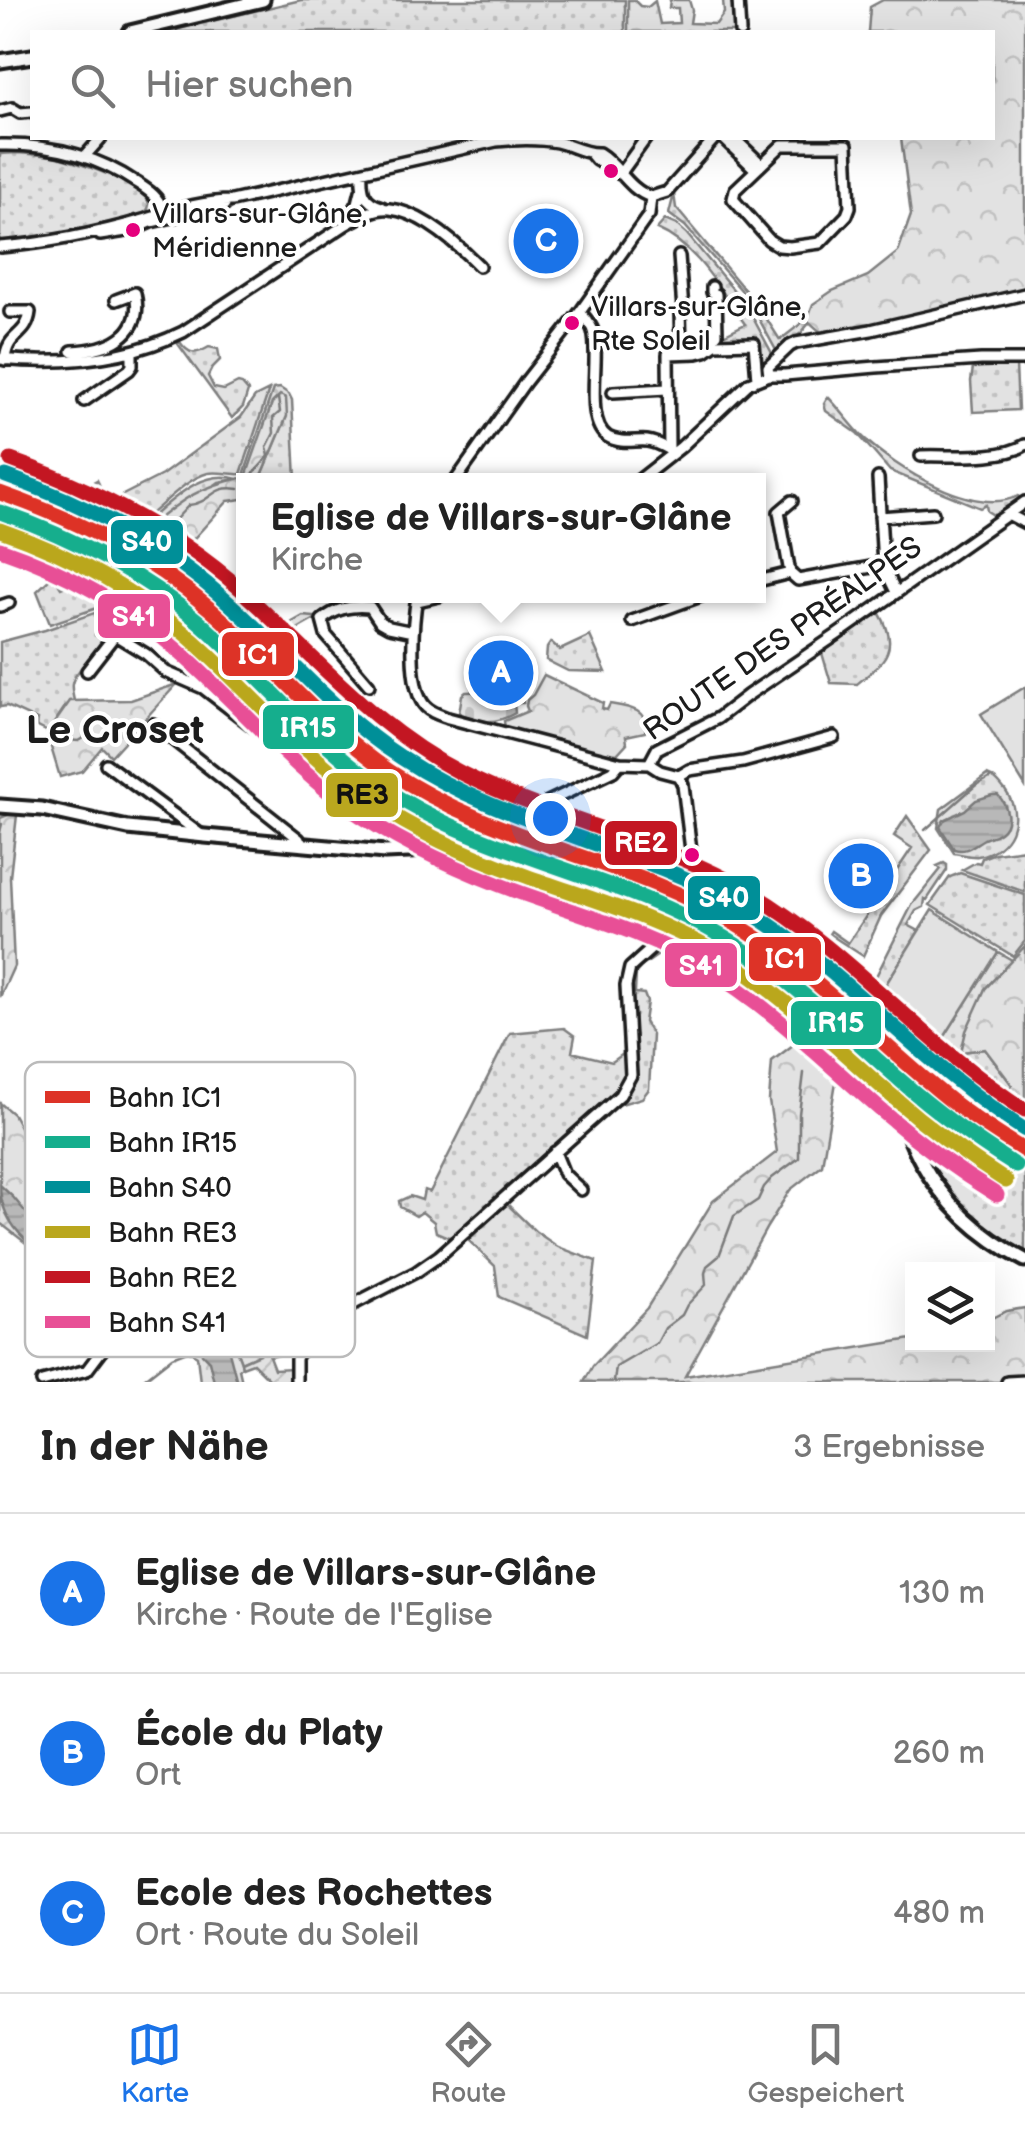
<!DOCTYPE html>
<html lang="de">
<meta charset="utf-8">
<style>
:root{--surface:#fff;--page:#f2f2f2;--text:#222;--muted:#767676;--line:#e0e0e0;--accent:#1a73e8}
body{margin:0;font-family:"Balsamiq Sans",sans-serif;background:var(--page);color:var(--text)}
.controls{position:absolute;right:30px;bottom:30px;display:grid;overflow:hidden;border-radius:0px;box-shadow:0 10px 40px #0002}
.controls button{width:90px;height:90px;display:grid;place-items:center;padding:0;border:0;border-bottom:2px solid var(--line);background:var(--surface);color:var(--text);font:50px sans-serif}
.you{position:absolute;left:550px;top:818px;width:35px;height:35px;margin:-25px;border:8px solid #fff;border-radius:50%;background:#1a73e8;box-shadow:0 0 0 15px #1a73e833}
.badge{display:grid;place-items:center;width:65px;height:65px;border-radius:50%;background:var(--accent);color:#fff;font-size:32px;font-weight:700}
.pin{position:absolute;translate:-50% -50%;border:5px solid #fff;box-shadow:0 2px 10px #0006}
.popup{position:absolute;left:236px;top:473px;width:530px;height:130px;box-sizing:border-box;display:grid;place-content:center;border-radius:0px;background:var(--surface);filter:drop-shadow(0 2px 8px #0005);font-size:32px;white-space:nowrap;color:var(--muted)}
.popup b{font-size:38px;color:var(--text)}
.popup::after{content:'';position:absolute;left:50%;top:100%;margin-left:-20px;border:20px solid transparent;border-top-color:var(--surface)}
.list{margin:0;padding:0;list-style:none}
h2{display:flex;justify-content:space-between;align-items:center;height:130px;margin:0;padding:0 40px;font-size:42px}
h2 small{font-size:32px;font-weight:400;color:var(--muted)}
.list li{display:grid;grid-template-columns:65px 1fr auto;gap:30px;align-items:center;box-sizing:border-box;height:160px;padding:0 40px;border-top:2px solid var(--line)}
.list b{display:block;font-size:38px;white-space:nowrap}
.list p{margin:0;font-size:32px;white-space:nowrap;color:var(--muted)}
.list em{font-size:32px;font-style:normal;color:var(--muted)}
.icon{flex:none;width:55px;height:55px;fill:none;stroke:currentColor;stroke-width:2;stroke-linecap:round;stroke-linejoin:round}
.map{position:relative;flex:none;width:1025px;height:1382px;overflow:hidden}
.search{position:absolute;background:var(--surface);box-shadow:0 10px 40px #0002;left:30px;right:30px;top:30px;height:110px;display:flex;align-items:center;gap:25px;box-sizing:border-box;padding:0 35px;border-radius:0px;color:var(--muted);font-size:38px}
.sheet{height:610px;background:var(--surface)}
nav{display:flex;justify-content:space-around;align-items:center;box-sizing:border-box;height:140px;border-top:2px solid var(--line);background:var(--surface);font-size:28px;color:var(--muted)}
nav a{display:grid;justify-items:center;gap:5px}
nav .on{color:var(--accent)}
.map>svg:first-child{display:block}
.built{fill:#f0f0f0}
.grass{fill:url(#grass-dots);stroke:#7f7f7f;stroke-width:2.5}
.forest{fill:url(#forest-crowns);stroke:#7f7f7f;stroke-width:2.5}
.cemetery{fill:url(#cemetery-stones);stroke:#7f7f7f;stroke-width:2.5}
.garden{fill:url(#garden-furrows);stroke:#7f7f7f;stroke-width:2.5}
.pitch{fill:#e2e2e2;stroke:#7f7f7f;stroke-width:2.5}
.water{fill:url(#water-rules);stroke:#7a7a7a;stroke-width:2.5}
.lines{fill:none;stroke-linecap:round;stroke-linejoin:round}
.stream{stroke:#7a7a7a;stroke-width:2.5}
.minor-casing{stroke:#1c1c1c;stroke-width:16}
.major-casing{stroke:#1c1c1c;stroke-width:19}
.minor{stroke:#fff;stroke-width:9}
.major{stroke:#fff;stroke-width:11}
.rail-1-casing{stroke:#fff;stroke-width:22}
.rail-2-casing{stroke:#fff;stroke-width:22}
.rail-3-casing{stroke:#fff;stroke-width:22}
.rail-4-casing{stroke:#fff;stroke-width:22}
.rail-5-casing{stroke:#fff;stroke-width:22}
.rail-6-casing{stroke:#fff;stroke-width:22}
.rail-1{stroke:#dd3327;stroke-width:15}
.rail-2{stroke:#15ae8d;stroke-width:15}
.rail-3{stroke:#008f98;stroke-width:15}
.rail-4{stroke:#baa71e;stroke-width:15}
.rail-5{stroke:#c31622;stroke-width:15}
.rail-6{stroke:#e85096;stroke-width:15}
.bus-dot{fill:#e5007d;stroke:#fff;stroke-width:4}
.labels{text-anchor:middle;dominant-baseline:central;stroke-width:8;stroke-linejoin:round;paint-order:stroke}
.bus-label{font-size:28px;fill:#1c1c1c;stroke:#fff;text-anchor:start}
.street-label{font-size:30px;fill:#1c1c1c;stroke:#fff}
.district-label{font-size:40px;font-weight:bold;fill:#1c1c1c;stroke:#fff}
.key{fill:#fff;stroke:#bbb;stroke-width:2.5}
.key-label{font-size:28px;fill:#1c1c1c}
.line-badge{stroke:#fff;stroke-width:4}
.badge-label{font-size:28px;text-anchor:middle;font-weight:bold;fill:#fff}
.pale-badge-label{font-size:28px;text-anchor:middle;font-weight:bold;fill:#111}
</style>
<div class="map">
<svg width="1025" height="1382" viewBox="0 0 1025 1382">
<defs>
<pattern id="grass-dots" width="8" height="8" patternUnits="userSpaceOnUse" patternTransform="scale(2.5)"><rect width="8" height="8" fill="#e2e2e2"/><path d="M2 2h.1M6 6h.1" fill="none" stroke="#c1c1c1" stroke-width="1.8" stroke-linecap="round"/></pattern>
<pattern id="forest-crowns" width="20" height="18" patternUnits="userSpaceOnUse" patternTransform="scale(2.5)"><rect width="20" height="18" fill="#e2e2e2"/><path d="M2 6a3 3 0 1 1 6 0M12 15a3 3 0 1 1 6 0" fill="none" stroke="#c1c1c1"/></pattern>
<pattern id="cemetery-stones" width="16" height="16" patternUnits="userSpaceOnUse" patternTransform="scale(2.5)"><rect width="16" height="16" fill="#e2e2e2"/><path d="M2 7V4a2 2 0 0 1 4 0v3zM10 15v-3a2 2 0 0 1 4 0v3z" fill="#c1c1c1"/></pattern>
<pattern id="garden-furrows" width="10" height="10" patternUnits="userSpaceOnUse" patternTransform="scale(2.5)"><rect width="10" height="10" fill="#e2e2e2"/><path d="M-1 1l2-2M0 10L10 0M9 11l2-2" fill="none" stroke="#c1c1c1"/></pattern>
<pattern id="water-rules" width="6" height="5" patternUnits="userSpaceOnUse" patternTransform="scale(2.5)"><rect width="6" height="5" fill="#b8b8b8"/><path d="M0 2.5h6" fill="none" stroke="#9e9e9e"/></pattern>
</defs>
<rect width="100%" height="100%" fill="#fff"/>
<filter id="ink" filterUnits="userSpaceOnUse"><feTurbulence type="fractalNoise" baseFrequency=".01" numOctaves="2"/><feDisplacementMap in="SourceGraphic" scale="20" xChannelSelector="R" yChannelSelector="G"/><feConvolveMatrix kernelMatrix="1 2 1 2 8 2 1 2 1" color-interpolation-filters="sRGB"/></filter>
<g filter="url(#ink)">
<path class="built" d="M0,488L46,505L113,536L148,556L213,605L363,746L393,770L428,790L499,826L683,892L672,899L628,880L479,827L477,829L410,800L351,767L315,742L287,718L239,664L206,623L180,597L104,545L56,523L49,525L17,510L0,506Z
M712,896L752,918L794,947L865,1017L962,1101L983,1114L1025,1132V1170L944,1116L946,1112L909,1090L828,1013L781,973L754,954L711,932L693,916L690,906L700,899Z"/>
<path class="grass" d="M301,0H625V32H166Z
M17,153C30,154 44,154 57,157C73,161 174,192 143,214C96,227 48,237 0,241V154Z
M674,194L676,208L759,307L780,340L807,319L810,322L801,333L777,352L759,319L760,313L755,312L741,290L685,226L669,214Z
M665,220L677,225L686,233L746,305L774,357L763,373L758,374L756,341L716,342L717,338L745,324C720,290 697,246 657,229Z
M180,342C189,355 196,355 209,347L218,349L220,360L212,368L208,376L214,388L224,390L238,383L242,384L248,391L243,407L232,418L178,344Z
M1016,365L1018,410L973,412L971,381L973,368Z
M280,388L289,394L292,400L296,480H260L287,416L246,478H243L273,389Z
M269,390L241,474C231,475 219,471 208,473C184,479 156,513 134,527L116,509L117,498L162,475L241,417L255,397Z
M828,397C840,409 851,425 864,438C895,468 975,517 1018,496L1020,498L995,516L987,511L986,505L980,508L890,471L857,433L826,411L824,404Z
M10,455L18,490L129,531L127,537L130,539L133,532C163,512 196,466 237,479L219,482L140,540L177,557L193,580L225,602L264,638L303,616L314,617L315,619L271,644L372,736L381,740L412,773L393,770L363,746L213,605L148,556L113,536L46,505L0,488V461L7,462Z
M16,456L23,487L27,488L66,496L97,480L112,510L125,525L124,527L23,490L14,457Z
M77,533C115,544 150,573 181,597L177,604C164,597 150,587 134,592L121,620L140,642L138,646L109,626L111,610L124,593L121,579L122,566L118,565C114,578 124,590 117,601H114L97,573L104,559L78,537Z
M53,576L61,588L73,583L78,593L97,585L106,601V605L50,624L37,591Z
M100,611L104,613L102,627L110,635C101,648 74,671 72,684C71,689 73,695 74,701H69L48,732L36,726L37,720L7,706L0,707V642L45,630Z
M879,612C901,649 885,661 857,684L831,683L822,653Z
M590,636L606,672L568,671L546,660L547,648L551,642L560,650Z
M987,775C996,778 999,783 1005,790C1025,818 1011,849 978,856C971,857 961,854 954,853L938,828L941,809Z
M907,816L931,850L881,916L863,956L829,934L831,931L848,943L850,940L912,848L894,836Z
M1025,849V892L962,870L976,862L980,863L982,858L995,853Z
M944,863L947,865V870L927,900L925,899L924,907L916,911L908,925L919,931L868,1013L933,1055L998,952L1012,960L985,989L962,1052L985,1049L1012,1085L1002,1108L1004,1124L962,1101L865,1017L867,1013L858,1003L861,997L865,998L912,905L941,869L937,866Z
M960,873L1025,895V941L1013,956L930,905L950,877Z
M739,899L759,919L791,941L797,934L799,936L796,943L848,977L852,971L856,972L847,990L852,993L849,999L794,947L727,904Z
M674,940L689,941L731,959L684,943L674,944L641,967L636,973L635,993L644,994L647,1002L644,1022L652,1035L649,1089L642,1098L614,1106L624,1097L635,1076L631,983C635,967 659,947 674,940Z
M564,1028L575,1036L572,1052L612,1062L623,1054V1041L627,1045L628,1070L618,1090L456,1236L448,1237L436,1232L434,1222L422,1212L416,1216L400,1207L399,1201L410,1196L422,1200L424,1190L430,1192L510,1033Z
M909,1090L947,1113L944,1117L1025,1170V1254C951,1218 928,1164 895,1094Z
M507,1204L535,1231L558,1247L596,1261L587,1335L499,1297L495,1266L468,1240Z
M198,1247L277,1311L332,1279L345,1304L299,1340L292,1342L287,1332L256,1343L259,1354L241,1362L217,1300L203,1275Z"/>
<path class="forest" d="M628,0H634L640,6L648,7L655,1L660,24L679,23L678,8H669L670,0H689L692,10L690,23L716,24L724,13L723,0H733L734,32H628Z
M883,0H1025V292L826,337L807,320L813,304L832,291L868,276L898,252L911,215L901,138H992V32H868L870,7Z
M280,395L286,398L287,416L260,480H244L243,499L228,501L177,557L140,540L139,535C178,503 194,487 246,477L272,403Z
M544,675L603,703L602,709L607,710L610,704C629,707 649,709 645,732L626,736L627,743L617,754L596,751L505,728L504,721L528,711L526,706L527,700L533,695Z
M177,684L111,756L102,747L82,771L60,777L47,734L70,701L131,700Z
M8,815H17L10,877L14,966L0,997V818Z
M1025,946V1132L1004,1124L1002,1108L1012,1085L985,1049L961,1052L966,1031L985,989Z
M797,1042L840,1058L822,1165L790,1190L767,1227L685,1376L912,1339V1344H988V1320L1006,1311L1025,1308V1382H584L593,1366L647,1308L713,1201L777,1152L769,1101L772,1061Z
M0,1103L13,1114L42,1167L93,1180L162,1208L198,1247L203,1275L217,1300L241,1362L242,1367L239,1369L242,1382H200L197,1356L57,1267L0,1223Z"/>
<path class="cemetery" d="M521,690L523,703H514L515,713C494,725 482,723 459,713L462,695L466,692Z"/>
<path class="garden" d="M288,1332L292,1341L299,1340L287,1349L288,1352L269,1356L274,1369L292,1368V1382H272L253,1363L242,1367L241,1362L259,1354L255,1343Z"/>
<path class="pitch" d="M1025,687V786L981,714Z
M932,910L998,952L933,1055L868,1013Z"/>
<path class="water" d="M992,795H998C1007,805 1013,822 1000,832C993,837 991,836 984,839C973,845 967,853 954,849L940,827L944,820L965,810L976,800Z
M0,1185L13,1197L50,1241L137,1289L159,1299L182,1302L202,1311L215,1322L226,1340L237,1382H214L209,1361L202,1354L199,1339C180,1326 157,1320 136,1311C119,1303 104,1292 89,1283C51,1260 0,1235 0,1185Z"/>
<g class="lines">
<path class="stream" d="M253,480L252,475L269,456L267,447L274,433L273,418L280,412L278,398
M163,539L173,529L175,520L189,505C212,503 211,484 239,489
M59,744L65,740L79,741L84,738V728
M925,830L975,786L990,778
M0,832L2,824
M140,1382L172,1357L202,1345
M614,1382L616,1367L657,1343L665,1328L682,1315L687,1305L706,1285L705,1273L707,1266L719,1256L734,1216L758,1200L764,1187L772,1178L799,1158V1114L804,1073"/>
<defs>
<path id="minor" d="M738,0L740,32
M0,111L12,108L20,113L32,112
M723,138L755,169
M734,138L761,164
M0,145C49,144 96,155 137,183C145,188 156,195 160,204C162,209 163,214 164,219
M782,145H847L850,207L847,215L820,243L790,247L779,246L769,240L733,199L735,190Z
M591,154L596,160L618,172
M85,156L101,138
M362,172C361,190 363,202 382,207
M620,174L646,138
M651,197L667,192L715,138
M345,224L358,203L361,191
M100,235L133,230L151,222L225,205
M0,247C50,243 99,233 147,219C176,210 201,201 232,201L496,141C517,139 537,138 557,142C571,145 584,154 599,153C619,165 627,189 651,197
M580,312C585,318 591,324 593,331C601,358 583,422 608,437C620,444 635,440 647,441C656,442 662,446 669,450
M681,345H706L717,334L716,294L712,292V287
M670,348H681L680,311L683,310L679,256
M72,351C107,350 145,336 135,293L116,300
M0,359C63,365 126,360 183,332L345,225C358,218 374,207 390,209C421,212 458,245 479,266
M5,360C7,332 27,338 30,312H10
M769,375L768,367L790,346L796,343L871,330L1025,294
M613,392L667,389
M84,401L129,370L132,366V352
M669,450L668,354L697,353L705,351L715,344L754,343L757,379
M921,456C950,455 1001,460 1025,445
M878,478L883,565L896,592
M456,480L526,381L580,312L645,220L649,215L651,197
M639,480L681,447L749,383L769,375H785L876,367L981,360H1025
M792,501L779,512L790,573L798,580L883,565
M1008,514L1025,523
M880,517L933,513
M758,581L790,573
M417,596C413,621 407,688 426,707C432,713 440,715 448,718L620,763L649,764
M417,601L439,596
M0,606L9,603
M632,621L701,596
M115,635L146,654L166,672L203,688L382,826L394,839L399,852
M87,671L115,635C100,623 106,620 110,604
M369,685L326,635L322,620C337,608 351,605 370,607L380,622L389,627L413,632
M153,724L299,839L301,845
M106,764L200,834
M649,764L657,749L718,718L748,695L838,634L1025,502
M649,764L660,771L679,776
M679,776L689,770L743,762L834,737
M466,806C488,819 513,820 536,830
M510,820L613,771L620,763
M675,914L692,892L695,883L683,785L679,776
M555,1152L564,1174L581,1190
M42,1382L87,1370L121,1325
M296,1382V1359L302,1343L317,1323L416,1272L439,1256L620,1095L631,1075L626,986L630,968L650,950L663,933
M1007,1382L1025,1381"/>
<path id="major" d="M130,32L263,0
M0,61L32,56
M0,806L42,809L128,828L205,836L385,852L457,849L483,852L531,864L604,891L658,918
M657 923a11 11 0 1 1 22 0a11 11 0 1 1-22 0Z
M678,928C749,959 796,987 849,1044C861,1057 874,1070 884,1085C900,1108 907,1136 921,1161C945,1205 981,1237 1025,1260"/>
</defs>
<use href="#minor" class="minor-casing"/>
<use href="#major" class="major-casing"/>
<use href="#minor" class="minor"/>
<use href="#major" class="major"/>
<defs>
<path id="rail-1" d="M0,493C77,520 148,555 210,609C271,662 322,726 389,771C496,843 626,858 734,923C815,972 877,1042 950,1100C974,1119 999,1135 1025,1151"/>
<path id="rail-2" d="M0,512C72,537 139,571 198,621C259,674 310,738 377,784C484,858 614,872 723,937C789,976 843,1030 900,1080C936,1112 975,1140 1016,1166"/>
<path id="rail-3" d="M6,476C85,504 159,541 222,597C283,650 334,714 402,758C506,827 633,844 740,906C845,968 922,1066 1025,1130"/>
<path id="rail-4" d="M0,530C69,554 134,589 190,638C250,691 302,754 369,800C417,832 471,857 526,876C590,899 656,917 715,952C780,991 834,1046 891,1095C927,1127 965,1155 1006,1181"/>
<path id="rail-5" d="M11,460C97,490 176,531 244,592
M247,596C320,661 374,728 463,774C556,821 661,839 751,893C852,953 926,1047 1025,1110"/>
<path id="rail-6" d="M0,549C64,571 125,604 176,649C239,704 292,769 361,816C412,849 468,874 524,894C586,916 650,934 706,968C771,1007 824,1061 882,1111C918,1142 956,1170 997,1195"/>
</defs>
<use href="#rail-1" class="rail-1-casing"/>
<use href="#rail-2" class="rail-2-casing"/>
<use href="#rail-3" class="rail-3-casing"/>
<use href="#rail-4" class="rail-4-casing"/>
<use href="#rail-5" class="rail-5-casing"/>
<use href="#rail-6" class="rail-6-casing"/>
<use href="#rail-1" class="rail-1"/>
<use href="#rail-2" class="rail-2"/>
<use href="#rail-3" class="rail-3"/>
<use href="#rail-4" class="rail-4"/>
<use href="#rail-5" class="rail-5"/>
<use href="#rail-6" class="rail-6"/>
</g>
</g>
<g class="bus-dot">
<circle cx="611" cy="171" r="9"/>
<circle cx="133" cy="230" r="9"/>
<circle cx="572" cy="323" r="9"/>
<circle cx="692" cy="855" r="9"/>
</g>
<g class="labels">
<g class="bus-label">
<text x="152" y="214">Villars-sur-Glâne,<tspan x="152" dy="34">Méridienne</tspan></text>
<text x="591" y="307">Villars-sur-Glâne,<tspan x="591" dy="34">Rte Soleil</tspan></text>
</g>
<g class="street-label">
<text transform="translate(783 639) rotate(-35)">ROUTE DES PRÉALPES</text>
</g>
<g class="district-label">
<text x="115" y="731">Le Croset</text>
</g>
</g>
<rect x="25" y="1062" width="330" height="295" rx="15" class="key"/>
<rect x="45" y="1091" width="45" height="12" fill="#dd3327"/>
<rect x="45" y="1136" width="45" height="12" fill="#15ae8d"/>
<rect x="45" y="1181" width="45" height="12" fill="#008f98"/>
<rect x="45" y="1226" width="45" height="12" fill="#baa71e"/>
<rect x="45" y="1271" width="45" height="12" fill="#c31622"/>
<rect x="45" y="1316" width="45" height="12" fill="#e85096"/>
<g class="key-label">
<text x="108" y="1107">Bahn IC1</text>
<text x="108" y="1152">Bahn IR15</text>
<text x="108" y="1197">Bahn S40</text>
<text x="108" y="1242">Bahn RE3</text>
<text x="108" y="1287">Bahn RE2</text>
<text x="108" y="1332">Bahn S41</text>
</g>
<g class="line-badge">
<rect x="109" y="518" width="76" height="48" rx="10" fill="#008f98"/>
<rect x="96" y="592" width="76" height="48" rx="10" fill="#e85096"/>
<rect x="220" y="630" width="76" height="48" rx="10" fill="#dd3327"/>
<rect x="261" y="703" width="95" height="48" rx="10" fill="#15ae8d"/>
<rect x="324" y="771" width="76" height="48" rx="10" fill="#baa71e"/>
<rect x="603" y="819" width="76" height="48" rx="10" fill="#c31622"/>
<rect x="686" y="874" width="76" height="48" rx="10" fill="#008f98"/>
<rect x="747" y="935" width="76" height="48" rx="10" fill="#dd3327"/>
<rect x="663" y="941" width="76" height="48" rx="10" fill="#e85096"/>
<rect x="789" y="999" width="94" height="48" rx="10" fill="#15ae8d"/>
</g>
<g class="badge-label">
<text x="147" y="551">S40</text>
<text x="134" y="626">S41</text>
<text x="258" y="664">IC1</text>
<text x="308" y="737">IR15</text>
<text x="641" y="852">RE2</text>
<text x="724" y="907">S40</text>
<text x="785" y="968">IC1</text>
<text x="701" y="975">S41</text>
<text x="836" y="1032">IR15</text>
</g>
<g class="pale-badge-label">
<text x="362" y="804">RE3</text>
</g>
</svg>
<div class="controls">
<button><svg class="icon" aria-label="layers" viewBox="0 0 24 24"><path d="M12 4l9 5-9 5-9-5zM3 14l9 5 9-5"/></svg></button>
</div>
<div class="you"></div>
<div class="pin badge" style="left:501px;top:673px">A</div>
<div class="popup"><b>Eglise de Villars-sur-Glâne</b>Kirche</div>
<div class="pin badge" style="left:861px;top:876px">B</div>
<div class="pin badge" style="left:546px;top:241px">C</div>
<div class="search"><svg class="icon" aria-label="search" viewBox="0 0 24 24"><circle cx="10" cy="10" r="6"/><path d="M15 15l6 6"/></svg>Hier suchen</div>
</div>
<section class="sheet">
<h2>In der Nähe<small>3 Ergebnisse</small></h2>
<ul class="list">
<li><span class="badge">A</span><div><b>Eglise de Villars-sur-Glâne</b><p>Kirche · Route de l'Eglise</p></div><em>130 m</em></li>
<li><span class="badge">B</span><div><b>École du Platy</b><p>Ort</p></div><em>260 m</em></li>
<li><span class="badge">C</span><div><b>Ecole des Rochettes</b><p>Ort · Route du Soleil</p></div><em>480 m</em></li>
</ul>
</section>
<nav>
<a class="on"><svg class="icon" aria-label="map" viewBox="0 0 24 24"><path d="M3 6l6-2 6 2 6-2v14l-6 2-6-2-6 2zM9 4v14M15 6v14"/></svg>Karte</a>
<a><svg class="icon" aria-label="directions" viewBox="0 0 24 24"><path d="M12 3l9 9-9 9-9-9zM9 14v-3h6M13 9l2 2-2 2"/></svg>Route</a>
<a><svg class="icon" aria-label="saved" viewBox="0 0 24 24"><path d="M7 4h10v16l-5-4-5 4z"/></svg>Gespeichert</a>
</nav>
